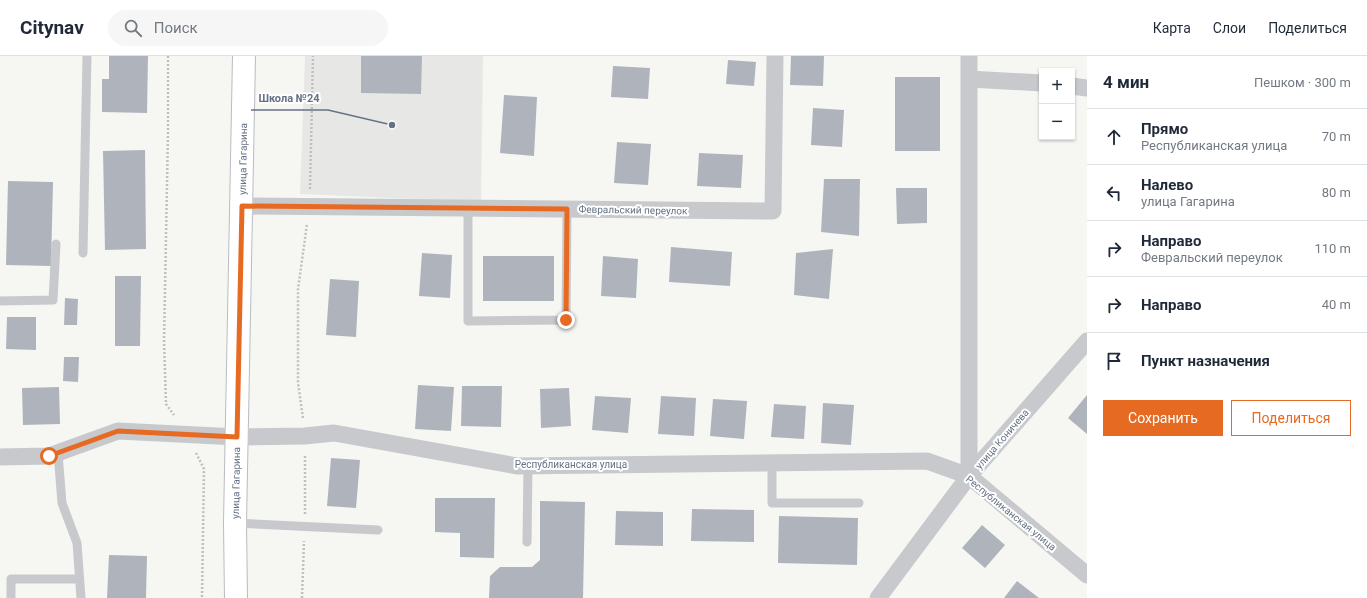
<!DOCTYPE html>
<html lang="ru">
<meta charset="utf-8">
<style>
:root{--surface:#fff;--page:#f6f6f7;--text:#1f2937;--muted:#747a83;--line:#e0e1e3;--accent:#e76a23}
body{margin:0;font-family:Roboto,sans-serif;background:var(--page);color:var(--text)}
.controls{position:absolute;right:12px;top:12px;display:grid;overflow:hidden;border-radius:0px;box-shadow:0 1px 3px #0004}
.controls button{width:36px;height:36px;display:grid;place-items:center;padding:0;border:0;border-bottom:1px solid var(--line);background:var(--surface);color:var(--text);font:20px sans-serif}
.stop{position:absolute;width:12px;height:12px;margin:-9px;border:3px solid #e76a23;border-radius:50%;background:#fff}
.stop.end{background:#e76a23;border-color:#fff;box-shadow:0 1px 4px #0008}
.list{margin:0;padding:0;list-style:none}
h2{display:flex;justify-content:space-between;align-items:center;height:52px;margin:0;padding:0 16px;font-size:17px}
h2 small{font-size:13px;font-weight:400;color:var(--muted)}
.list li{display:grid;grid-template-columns:26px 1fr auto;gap:12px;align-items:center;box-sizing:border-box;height:56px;padding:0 16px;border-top:1px solid var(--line)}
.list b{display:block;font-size:15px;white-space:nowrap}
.list p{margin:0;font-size:13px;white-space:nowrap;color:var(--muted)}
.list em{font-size:13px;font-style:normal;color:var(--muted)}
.actions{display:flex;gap:8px;padding:12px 16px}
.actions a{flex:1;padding:9px 0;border:1px solid var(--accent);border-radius:0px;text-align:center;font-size:14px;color:var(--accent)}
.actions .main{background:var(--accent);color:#fff}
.icon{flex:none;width:22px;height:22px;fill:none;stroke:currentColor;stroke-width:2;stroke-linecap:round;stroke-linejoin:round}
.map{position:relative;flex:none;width:1087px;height:542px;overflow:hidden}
header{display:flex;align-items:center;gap:24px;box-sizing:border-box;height:56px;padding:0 20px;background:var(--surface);border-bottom:1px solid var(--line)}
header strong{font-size:19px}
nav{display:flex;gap:22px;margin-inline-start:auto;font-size:14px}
.search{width:280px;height:36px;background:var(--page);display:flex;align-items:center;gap:10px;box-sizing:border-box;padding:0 14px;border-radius:22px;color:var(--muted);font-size:15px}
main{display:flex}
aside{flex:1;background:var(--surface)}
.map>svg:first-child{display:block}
.built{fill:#e7e8e6}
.building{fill:#afb4bc}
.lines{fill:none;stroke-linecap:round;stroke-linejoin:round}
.secondary-casing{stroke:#b9bcc1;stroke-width:24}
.path{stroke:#bebfc2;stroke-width:2.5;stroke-dasharray:2 2;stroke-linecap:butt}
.lane{stroke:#c7c9cd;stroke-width:9}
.street{stroke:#c7c9cd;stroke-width:17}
.secondary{stroke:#fff;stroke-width:22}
.route{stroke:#e76a23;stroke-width:5}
.labels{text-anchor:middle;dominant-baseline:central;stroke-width:4;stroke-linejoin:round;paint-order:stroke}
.street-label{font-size:10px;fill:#657285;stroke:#fff}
.leader{fill:none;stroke:#657285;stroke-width:1.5}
.callout-dot{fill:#657285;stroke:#fff;stroke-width:1.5}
.callout-label{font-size:11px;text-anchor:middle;font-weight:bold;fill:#657285;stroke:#fff;stroke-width:4;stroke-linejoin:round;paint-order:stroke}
</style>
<header>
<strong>Citynav</strong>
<div class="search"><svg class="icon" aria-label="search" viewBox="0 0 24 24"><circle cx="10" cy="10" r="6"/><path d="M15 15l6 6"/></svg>Поиск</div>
<nav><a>Карта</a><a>Слои</a><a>Поделиться</a></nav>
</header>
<main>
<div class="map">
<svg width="1087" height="542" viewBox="0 0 1087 542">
<rect width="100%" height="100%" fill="#f6f7f3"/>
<path class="built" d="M305,0H483L481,146L300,138Z"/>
<path class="building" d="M109,0H148L147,57L102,56V23H109Z
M361,0H422L421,38L361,37Z
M791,0H824L823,30L790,29Z
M728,4L756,6L754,30L726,28Z
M613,10L650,12L648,43L611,41Z
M895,21H940V95H895Z
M504,39L537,41L534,100L500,97Z
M813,52L844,54L842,91L811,89Z
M617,86L651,88L648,129L614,127Z
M145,94L146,193L105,194L103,95Z
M699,97L743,99L741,132L697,130Z
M824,123H860L859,180L821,176Z
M8,125L53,126L51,210L6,209Z
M896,132H927V167L897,168Z
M671,191L732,196L730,230L669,226Z
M833,193L829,243L794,239L796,197Z
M422,197L452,199L450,242L419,240Z
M483,200H554V245H483Z
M603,200L638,203L636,242L601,240Z
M115,220H141L140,290H115Z
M330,223L359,225L356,281L326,279Z
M65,242L78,243L77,269H64Z
M7,261H36V294L6,293Z
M64,301H79L78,326L63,325Z
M418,329L454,331L451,375L415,373Z
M462,330H502L501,371L461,370Z
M59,331L60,368L23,369L22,332Z
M569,332L571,370L541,372L540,333Z
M1087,339V378L1068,362Z
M595,340L631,342L628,377L592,374Z
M661,340L696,342L694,380L658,378Z
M713,343L747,345L744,383L710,380Z
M823,347L854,349L851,389L821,387Z
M774,348L806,350L804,383L771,381Z
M331,402L360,404L356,452L327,450Z
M435,442H495L494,502L460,501V477L435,476Z
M540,445L585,446L583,542H489L490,520L500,511H532L540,504Z
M692,453L754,454V486L691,485Z
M616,455L663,456V490L615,489Z
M779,460L858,462L857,509L778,507Z
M982,469L1005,489L985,512L962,492Z
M109,499L147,500L146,542H107Z
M1017,525L1039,542H1004Z"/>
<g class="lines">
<defs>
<path id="secondary" d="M236,542L235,467L244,0"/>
</defs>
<use href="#secondary" class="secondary-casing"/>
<path class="path" d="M168,0V76L164,286L166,348L174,359
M310,133L313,0
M303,362L298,327V233L307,168
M196,397L204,413L202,542
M305,458V399
M302,542L304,485"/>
<path class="lane" d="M468,152V265L566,264L567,153
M83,197L87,0
M0,245L53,244L56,188
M58,397L62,447L77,487L81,542
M772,407V447H859
M235,467L378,474
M527,486L528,410
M11,542V523H79"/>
<path class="street" d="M969,0V420
M969,23L1042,27
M1072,30L1087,32
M242,150L773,155L775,0
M0,401L49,400L118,375L237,381L305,380L334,377L517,410L927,405L969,420L1087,519
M878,542L969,420L1087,285"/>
<use href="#secondary" class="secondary"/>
</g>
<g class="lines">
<path class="route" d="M49,400L118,375L237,381L242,150L567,153L566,264"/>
</g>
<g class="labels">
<g class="street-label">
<text transform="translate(243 103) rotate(-89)">улица Гагарина</text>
<text transform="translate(633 154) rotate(1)">Февральский переулок</text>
<text transform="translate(1002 383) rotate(-49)">улица Коничева</text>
<text x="571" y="408">Республиканская улица</text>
<text transform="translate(236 427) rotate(-89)">улица Гагарина</text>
<text transform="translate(1011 457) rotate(39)">Республиканская улица</text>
</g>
</g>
<path class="leader" d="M392 69L328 54H251"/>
<circle class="callout-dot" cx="392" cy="69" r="4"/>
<g class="callout-label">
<text x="289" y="46">Школа №24</text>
</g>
</svg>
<div class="controls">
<button>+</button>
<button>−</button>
</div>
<div class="stop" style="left:49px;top:400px"></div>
<div class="stop end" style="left:566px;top:264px"></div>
</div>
<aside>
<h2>4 мин<small>Пешком · 300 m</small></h2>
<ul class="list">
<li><svg class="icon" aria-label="ahead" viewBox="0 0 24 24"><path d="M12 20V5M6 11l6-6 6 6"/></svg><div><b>Прямо</b><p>Республиканская улица</p></div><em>70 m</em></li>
<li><svg class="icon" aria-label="left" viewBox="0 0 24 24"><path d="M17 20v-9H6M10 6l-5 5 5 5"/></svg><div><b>Налево</b><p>улица Гагарина</p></div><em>80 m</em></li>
<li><svg class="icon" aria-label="right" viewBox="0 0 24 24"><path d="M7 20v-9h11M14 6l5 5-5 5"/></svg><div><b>Направо</b><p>Февральский переулок</p></div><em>110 m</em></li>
<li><svg class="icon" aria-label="right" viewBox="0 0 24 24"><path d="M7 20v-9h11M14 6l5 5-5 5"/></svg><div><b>Направо</b></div><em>40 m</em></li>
<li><svg class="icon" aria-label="arrive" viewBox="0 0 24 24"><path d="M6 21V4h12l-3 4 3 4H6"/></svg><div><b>Пункт назначения</b></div></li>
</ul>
<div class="actions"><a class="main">Сохранить</a><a>Поделиться</a></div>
</aside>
</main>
